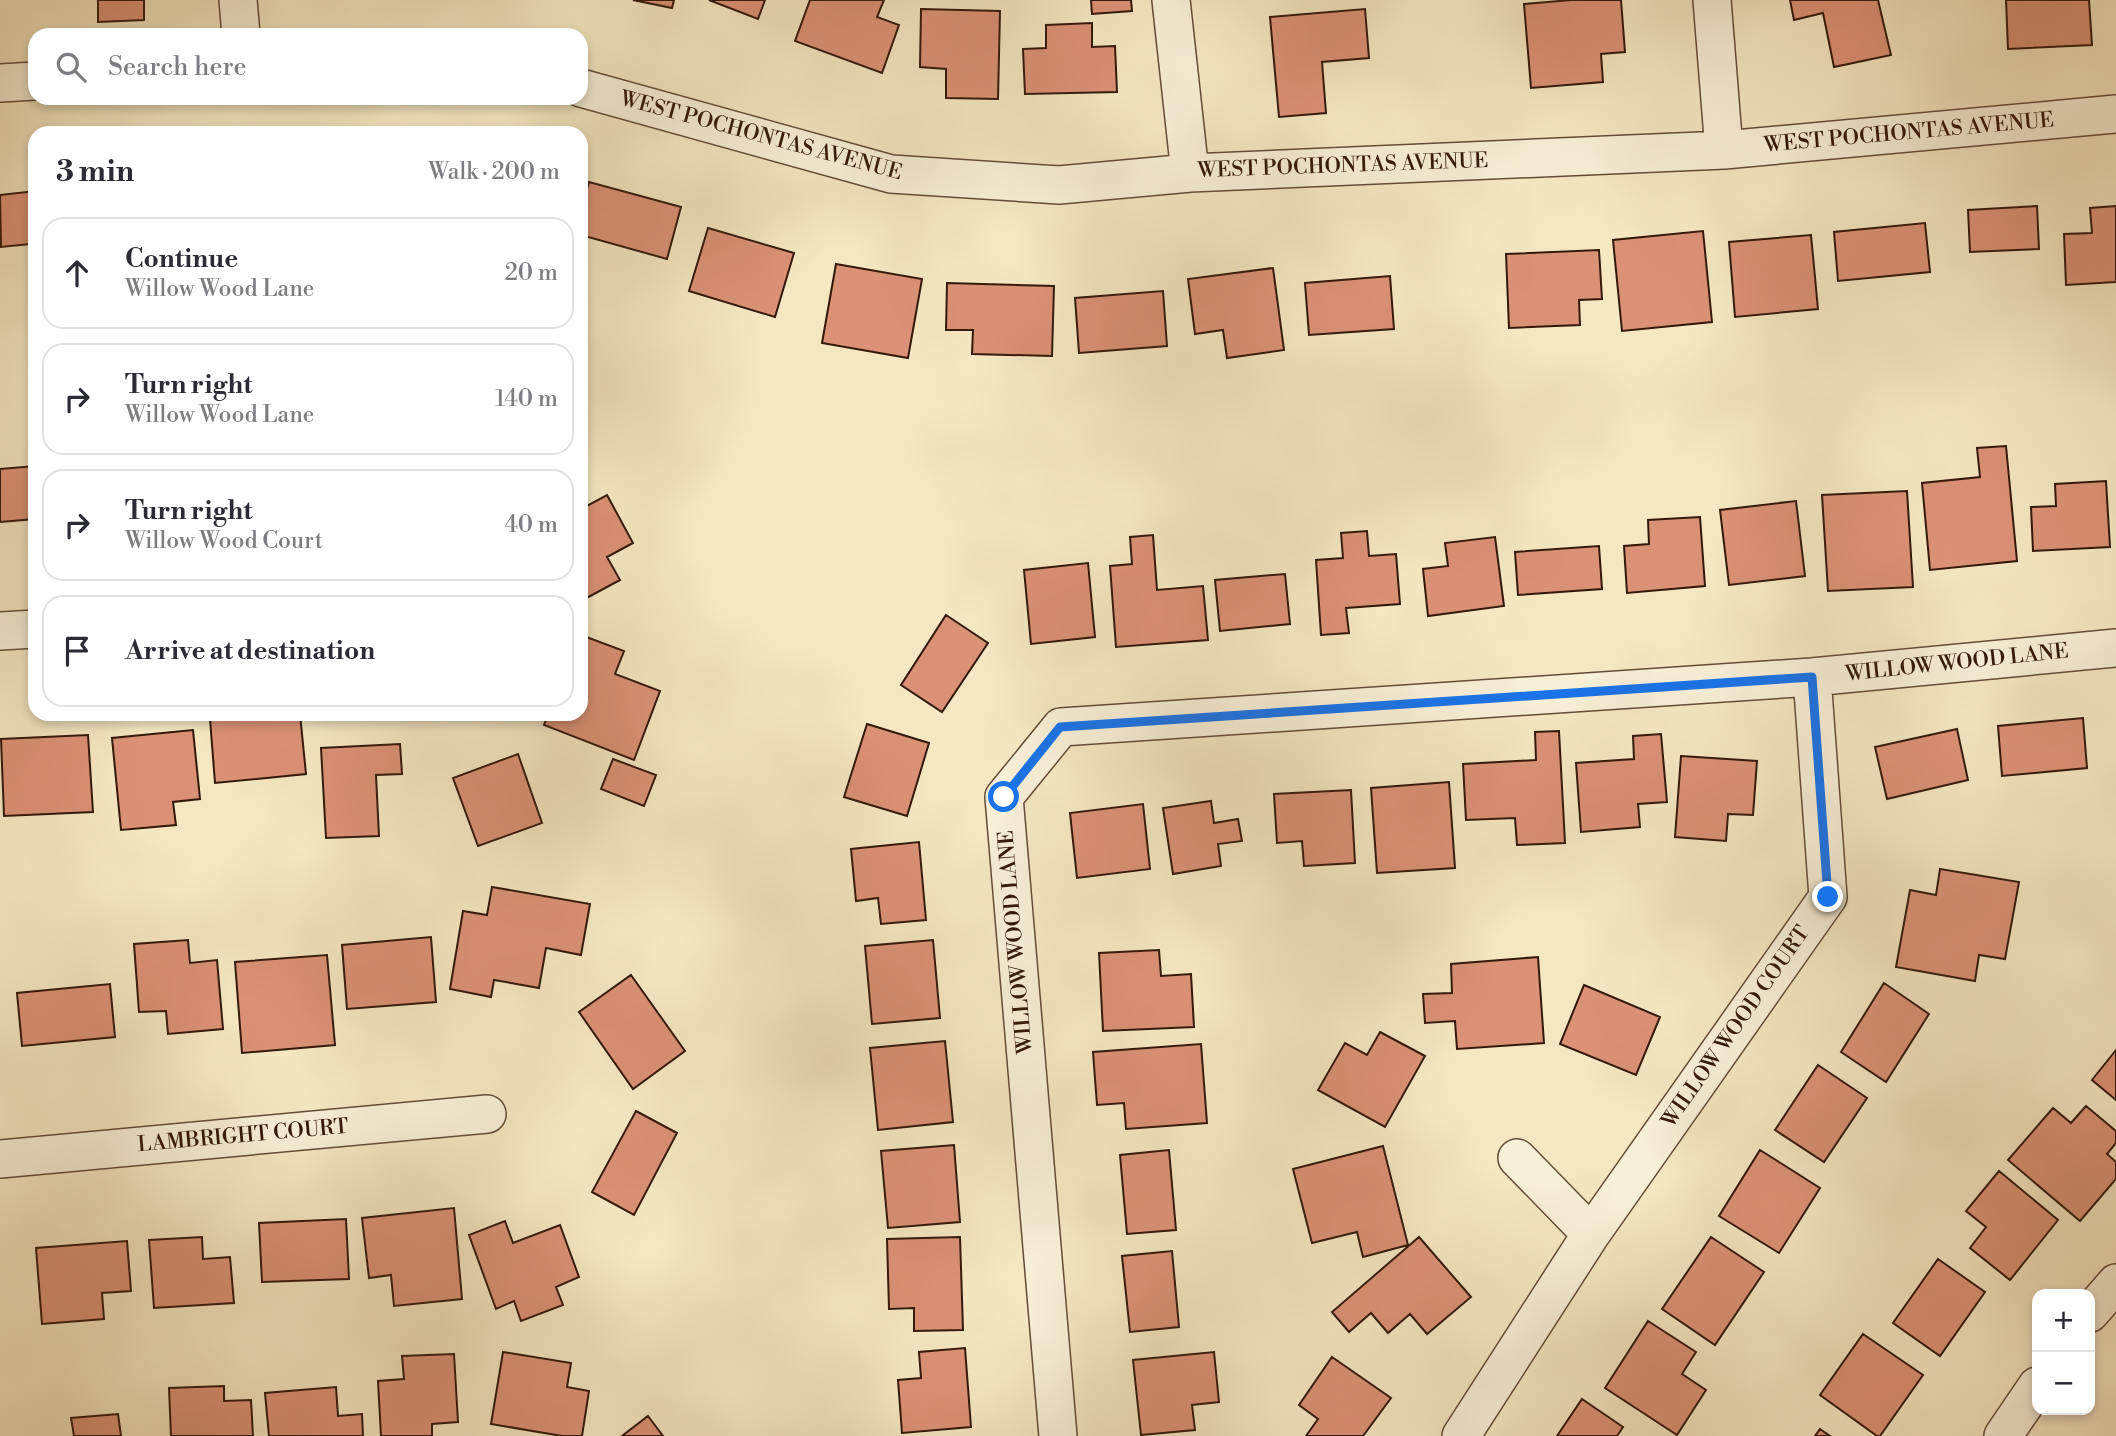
<!DOCTYPE html>
<meta charset="utf-8">
<style>
:root{--surface:#fff;--page:#f2f2f3;--text:#2b2b33;--muted:#7c7c81;--line:#e1e1e2}
body{margin:0;font-family:"Libre Bodoni",serif;background:var(--page);color:var(--text)}
.controls{position:absolute;right:21px;bottom:21px;display:grid;overflow:hidden;border-radius:14px;box-shadow:0 4px 10px #0003}
.controls button{width:63px;height:63px;display:grid;place-items:center;padding:0;border:0;border-bottom:2px solid var(--line);background:var(--surface);color:var(--text);font:35px sans-serif}
.stop{position:absolute;width:21px;height:21px;margin:-16px;border:5px solid #1a73e8;border-radius:50%;background:#fff}
.stop.end{background:#1a73e8;border-color:#fff;box-shadow:0 2px 7px #0008}
.list{margin:0;padding:0;list-style:none}
h2{display:flex;justify-content:space-between;align-items:center;height:91px;margin:0;padding:0 28px;font-size:30px}
h2 small{font-size:23px;font-weight:400;color:var(--muted)}
.list li{display:grid;grid-template-columns:46px 1fr auto;gap:21px;align-items:center;box-sizing:border-box;height:112px;margin:0 14px 14px;padding:0 14px;border:2px solid var(--line);border-radius:21px}
.list b{display:block;font-size:26px;white-space:nowrap}
.list p{margin:0;font-size:23px;white-space:nowrap;color:var(--muted)}
.list em{font-size:23px;font-style:normal;color:var(--muted)}
.icon{flex:none;width:38px;height:38px;fill:none;stroke:currentColor;stroke-width:2;stroke-linecap:round;stroke-linejoin:round}
.map{position:relative;flex:none;width:2116px;height:1436px;overflow:hidden}
.search{position:absolute;background:var(--surface);box-shadow:0 4px 10px #0003;left:28px;top:28px;width:560px;height:77px;display:flex;align-items:center;gap:18px;box-sizing:border-box;padding:0 24px;border-radius:21px;color:var(--muted);font-size:26px}
.panel{position:absolute;background:var(--surface);box-shadow:0 4px 10px #0003;left:28px;top:126px;width:560px;height:595px;border-radius:21px}
.map>svg:first-child{display:block}
.building{fill:#db9176;stroke:#331909;stroke-width:2}
.lines{fill:none;stroke-linecap:round;stroke-linejoin:round}
.minor-casing{stroke:#634c37;stroke-width:40}
.minor{stroke:#f8efd7;stroke-width:37}
.route{stroke:#1a73e8;stroke-width:9}
.labels{text-anchor:middle;dominant-baseline:central;stroke-width:5;stroke-linejoin:round;paint-order:stroke}
.street-label{font-size:21px;fill:#331909;stroke:#f8efd7}
</style>
<div class="map">
<svg width="2116" height="1436" viewBox="0 0 2116 1436">
<rect width="100%" height="100%" fill="#f4e7c2"/>
<filter id="stains"><feTurbulence type="fractalNoise" baseFrequency=".00286" numOctaves="4"/><feColorMatrix values="0 0 0 0 .2 0 0 0 0 .09 0 0 0 0 .02 0 0 0 .5 -.17"/></filter>
<radialGradient id="worn" r=".72"><stop offset=".6" stop-color="#630" stop-opacity="0"/><stop offset="1" stop-color="#630" stop-opacity=".3"/></radialGradient>
<path class="building" d="M98,0H144V20L98,22Z
M633,0H674L672,8Z
M709,0H765L758,19Z
M810,0H884L877,17L899,25L882,73L795,41Z
M1091,0H1131L1132,11L1092,14Z
M1571,0H1621L1625,52L1601,54L1603,82L1531,88L1524,4Z
M1790,0H1878L1891,55L1834,67L1823,13L1794,20Z
M2006,0H2089L2092,45L2008,49Z
M921,9L1000,11L998,99L946,98V69L920,67Z
M1365,9L1369,58L1322,62L1326,113L1279,117L1270,17Z
M1092,23V47L1115,46L1117,92L1025,94L1023,49L1046,48V25Z
M589,182L681,207L667,259L581,235V211Z
M35,191V270H33L30,244L1,247L0,195Z
M2037,206L2039,249L1970,252L1968,210Z
M2116,206V282L2066,285L2064,234L2092,233L2090,208Z
M1925,223L1930,272L1838,281L1834,232Z
M708,228L794,253L775,317L689,291Z
M1703,231L1712,322L1622,331L1613,240Z
M1811,235L1818,309L1735,317L1729,242Z
M1599,250L1602,299L1579,300L1580,325L1509,328L1506,254Z
M836,264L922,279L908,358L822,343Z
M1273,268L1284,350L1227,358L1223,330L1195,334L1188,279Z
M1390,276L1394,329L1309,335L1305,283Z
M947,283L1054,286L1052,356L972,354L973,330H946Z
M1163,291L1167,346L1079,353L1075,298Z
M2006,446L2017,561L1930,570L1922,483L1980,477L1977,448Z
M35,466V519L0,522V469Z
M2106,481L2110,547L2033,551L2031,507L2056,506L2055,484Z
M1907,491L1913,587L1828,591L1822,495Z
M607,495L633,543L607,557L620,580L581,601V509Z
M1796,501L1805,576L1729,585L1720,510Z
M1700,517L1705,586L1627,593L1624,546L1649,544L1648,520Z
M1367,531L1369,556L1396,554L1400,604L1346,608L1349,633L1321,635L1316,560L1343,558L1341,533Z
M1153,535L1157,590L1203,586L1208,640L1116,647L1110,566L1132,564L1130,537Z
M1495,537L1504,606L1428,616L1423,569L1448,566L1445,543Z
M1599,546L1602,589L1518,595L1515,552Z
M1088,563L1095,637L1031,644L1024,570Z
M1285,574L1290,624L1220,631L1215,580Z
M946,615L988,643L942,712L901,685Z
M581,635L624,651L615,674L660,691L634,760L544,725L548,714H581Z
M264,714H300L306,774L215,783L210,719Z
M2083,718L2087,768L2002,776L1998,726Z
M867,724L929,743L907,816L844,797Z
M1957,729L1968,780L1887,799L1875,747Z
M193,730L200,799L173,802L176,825L121,830L112,738Z
M1559,731L1565,843L1517,845L1515,818L1466,820L1463,764L1536,760L1535,732Z
M1661,734L1667,802L1638,804L1640,827L1581,832L1576,763L1634,759L1633,736Z
M88,735L93,812L4,816L1,739Z
M400,744L402,774L376,775L379,836L326,838L321,748Z
M518,754L542,823L478,846L453,778Z
M1681,756L1757,761L1753,815L1728,814L1726,841L1675,837Z
M613,759L656,775L644,806L601,789Z
M1449,782L1455,868L1377,873L1371,788Z
M1351,790L1355,863L1304,866L1302,841L1277,843L1274,794Z
M1211,801L1214,823L1238,819L1242,841L1218,844L1221,866L1173,874L1163,808Z
M1143,804L1150,869L1077,878L1070,813Z
M919,842L926,920L881,924L878,898L856,901L851,849Z
M1940,869L2019,882L2005,959L1979,955L1975,981L1896,967L1910,890L1936,895Z
M492,887L590,904L581,955L546,948L539,988L494,980L491,997L450,989L463,911L487,915Z
M431,937L436,1002L347,1009L342,945Z
M188,940L190,963L217,960L223,1029L168,1034L166,1011L139,1012L134,944Z
M933,940L940,1018L872,1024L865,946Z
M1159,950L1161,976L1191,974L1194,1027L1103,1031L1099,953Z
M327,955L335,1045L242,1053L235,962Z
M1538,957L1544,1043L1457,1049L1455,1021L1425,1023L1423,994L1452,993L1451,964Z
M631,975L685,1051L633,1089L579,1012Z
M1884,983L1929,1014L1886,1082L1841,1052Z
M110,984L115,1037L22,1046L17,993Z
M1584,985L1660,1017L1636,1075L1560,1044Z
M1380,1032L1425,1056L1385,1127L1318,1090L1345,1043L1367,1055Z
M945,1041L953,1122L878,1130L870,1048Z
M1201,1044L1207,1123L1126,1129L1124,1103L1097,1105L1093,1052Z
M2116,1050V1100L2092,1080Z
M1818,1065L1867,1098L1824,1162L1775,1130Z
M2086,1106L2116,1131V1143L2107,1154L2116,1162V1179L2080,1221L2008,1160L2053,1108L2071,1123Z
M636,1111L677,1133L634,1215L592,1192Z
M954,1145L960,1222L888,1228L881,1151Z
M1383,1146L1408,1245L1363,1257L1357,1232L1312,1243L1293,1169Z
M1169,1150L1176,1230L1127,1234L1120,1155Z
M1760,1150L1820,1188L1779,1253L1719,1216Z
M1999,1171L2058,1220L2010,1280L1970,1248L1986,1227L1966,1211Z
M454,1208L462,1299L394,1306L391,1275L369,1278L362,1218Z
M346,1219L349,1279L262,1282L259,1223Z
M505,1221L513,1243L560,1225L579,1277L556,1287L563,1305L521,1321L514,1301L496,1309L469,1235Z
M202,1237L203,1259L230,1257L234,1303L154,1308L149,1240Z
M960,1237L963,1330L914,1331V1308L889,1309L887,1239Z
M1419,1237L1471,1297L1427,1334L1410,1314L1388,1333L1371,1313L1349,1332L1332,1312Z
M1711,1237L1764,1272L1715,1345L1662,1309Z
M127,1241L131,1291L102,1293L104,1319L42,1324L36,1248Z
M1172,1251L1179,1327L1130,1332L1122,1256Z
M1938,1259L1985,1292L1940,1356L1893,1323Z
M1648,1321L1696,1352L1682,1374L1706,1390L1677,1435L1605,1388Z
M1863,1334L1923,1375L1880,1436H1877L1820,1395Z
M965,1348L971,1427L902,1433L898,1380L921,1378L919,1352Z
M503,1352L571,1363L567,1387L589,1391L582,1436H562L491,1424Z
M1214,1352L1219,1402L1192,1405L1195,1430L1141,1435L1133,1360Z
M454,1354L458,1422L432,1424V1436H381L378,1381L404,1379L402,1356Z
M1332,1357L1391,1398L1363,1436H1306L1318,1419L1299,1405Z
M224,1386V1401L251,1400L253,1436H171L169,1388Z
M336,1387L338,1416L362,1414L363,1436H269L265,1393Z
M1582,1399L1623,1427L1617,1436H1557Z
M118,1414L121,1436H74L71,1418Z
M648,1416L663,1436H622Z
M1820,1429L1830,1436H1815Z"/>
<g class="lines">
<defs>
<path id="minor" d="M238,0L241,35
M1171,0L1190,173
M1712,0L1724,150
M0,83L35,81
M581,88L891,174L1059,185L1190,173L1724,150L2116,114
M0,631L35,629
M1517,1158L1591,1234
M0,1159L487,1114
M2090,1313L2116,1283
M1058,1436L1004,797L1061,727L1812,677L2116,648
M1461,1436L1591,1234L1828,897L1812,677
M2003,1436L2037,1386"/>
</defs>
<use href="#minor" class="minor-casing"/>
<use href="#minor" class="minor"/>
</g>
<g class="lines">
<path class="route" d="M1004,797L1060,727L1812,677L1828,897"/>
</g>
<g class="labels">
<g class="street-label">
<text transform="translate(1909 133) rotate(-5)">WEST POCHONTAS AVENUE</text>
<text transform="translate(761 136) rotate(15)">WEST POCHONTAS AVENUE</text>
<text transform="translate(1343 166) rotate(-2)">WEST POCHONTAS AVENUE</text>
<text transform="translate(1957 663) rotate(-6)">WILLOW WOOD LANE</text>
<text transform="translate(1016 942) rotate(-95)">WILLOW WOOD LANE</text>
<text transform="translate(1736 1027) rotate(-55)">WILLOW WOOD COURT</text>
<text transform="translate(243 1136) rotate(-5)">LAMBRIGHT COURT</text>
</g>
</g>
<rect width="100%" height="100%" filter="url(#stains)"/>
<rect width="100%" height="100%" fill="url(#worn)"/>
</svg>
<div class="controls">
<button>+</button>
<button>−</button>
</div>
<div class="stop" style="left:1004px;top:797px"></div>
<div class="stop end" style="left:1828px;top:897px"></div>
<div class="search"><svg class="icon" aria-label="search" viewBox="0 0 24 24"><circle cx="10" cy="10" r="6"/><path d="M15 15l6 6"/></svg>Search here</div>
<section class="panel">
<h2>3 min<small>Walk · 200 m</small></h2>
<ul class="list">
<li><svg class="icon" aria-label="ahead" viewBox="0 0 24 24"><path d="M12 20V5M6 11l6-6 6 6"/></svg><div><b>Continue</b><p>Willow Wood Lane</p></div><em>20 m</em></li>
<li><svg class="icon" aria-label="right" viewBox="0 0 24 24"><path d="M7 20v-9h11M14 6l5 5-5 5"/></svg><div><b>Turn right</b><p>Willow Wood Lane</p></div><em>140 m</em></li>
<li><svg class="icon" aria-label="right" viewBox="0 0 24 24"><path d="M7 20v-9h11M14 6l5 5-5 5"/></svg><div><b>Turn right</b><p>Willow Wood Court</p></div><em>40 m</em></li>
<li><svg class="icon" aria-label="arrive" viewBox="0 0 24 24"><path d="M6 21V4h12l-3 4 3 4H6"/></svg><div><b>Arrive at destination</b></div></li>
</ul>
</section>
</div>
